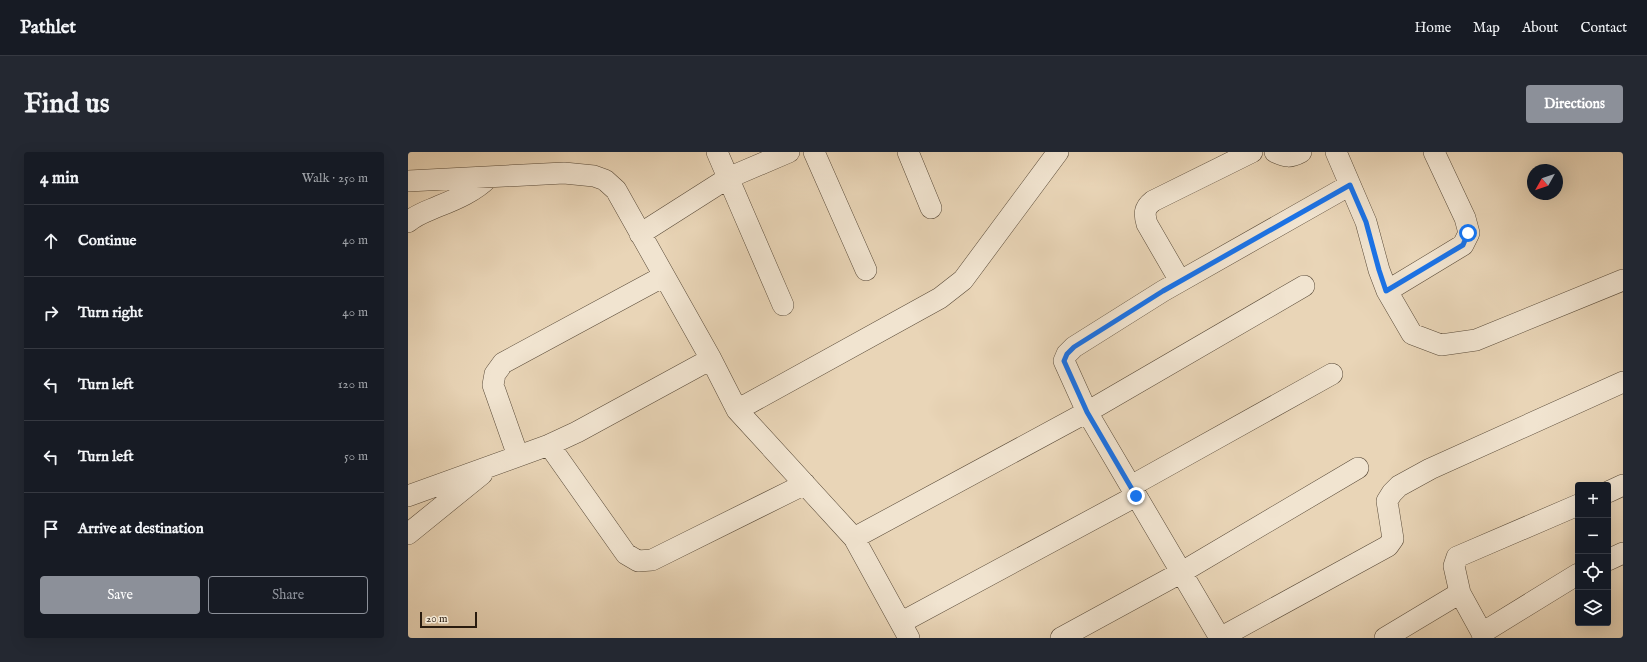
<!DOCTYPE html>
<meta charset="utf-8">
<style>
:root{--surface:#171b24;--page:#242831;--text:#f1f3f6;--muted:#9ea1a6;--line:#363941;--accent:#8c9099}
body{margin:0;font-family:"IM FELL English",serif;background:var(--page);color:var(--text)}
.controls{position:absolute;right:12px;bottom:12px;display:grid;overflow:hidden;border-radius:4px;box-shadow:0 4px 16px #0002}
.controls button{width:36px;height:36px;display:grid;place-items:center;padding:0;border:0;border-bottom:1px solid var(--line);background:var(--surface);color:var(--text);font:20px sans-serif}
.compass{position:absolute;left:1119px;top:12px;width:36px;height:36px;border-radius:50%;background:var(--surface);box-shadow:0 4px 16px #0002;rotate:230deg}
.scale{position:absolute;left:12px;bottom:10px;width:57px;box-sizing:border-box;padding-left:4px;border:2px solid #291b0e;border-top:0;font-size:11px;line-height:14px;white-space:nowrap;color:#291b0e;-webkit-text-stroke:3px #f1e4d0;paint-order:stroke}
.stop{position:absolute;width:12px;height:12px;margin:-9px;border:3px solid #1a73e8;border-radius:50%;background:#fff}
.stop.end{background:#1a73e8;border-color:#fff;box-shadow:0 1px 4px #0008}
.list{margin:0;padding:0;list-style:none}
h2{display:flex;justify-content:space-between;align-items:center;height:52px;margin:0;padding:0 16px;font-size:17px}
h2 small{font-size:13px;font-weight:400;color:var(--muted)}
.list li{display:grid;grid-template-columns:26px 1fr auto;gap:12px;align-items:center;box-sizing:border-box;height:72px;padding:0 16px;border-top:1px solid var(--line)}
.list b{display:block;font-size:15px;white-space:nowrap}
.list em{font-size:13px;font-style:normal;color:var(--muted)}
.actions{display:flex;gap:8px;padding:12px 16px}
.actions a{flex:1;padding:9px 0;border:1px solid var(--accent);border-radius:4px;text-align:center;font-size:14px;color:var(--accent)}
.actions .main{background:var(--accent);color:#fff}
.icon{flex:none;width:22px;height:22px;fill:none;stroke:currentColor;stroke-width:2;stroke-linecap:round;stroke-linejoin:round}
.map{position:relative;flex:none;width:1215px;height:486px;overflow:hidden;border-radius:4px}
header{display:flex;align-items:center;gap:24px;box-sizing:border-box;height:56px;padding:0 20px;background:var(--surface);border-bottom:1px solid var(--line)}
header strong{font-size:19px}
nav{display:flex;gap:22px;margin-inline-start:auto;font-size:14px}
.intro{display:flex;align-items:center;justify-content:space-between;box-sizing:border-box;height:96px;padding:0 24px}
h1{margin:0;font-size:28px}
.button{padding:10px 18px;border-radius:4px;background:var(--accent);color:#fff;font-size:14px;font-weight:700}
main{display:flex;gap:24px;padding:0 24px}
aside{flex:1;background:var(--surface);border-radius:4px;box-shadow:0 4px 16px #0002}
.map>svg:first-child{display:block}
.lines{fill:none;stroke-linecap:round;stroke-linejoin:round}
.street-casing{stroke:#594a38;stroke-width:22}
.street{stroke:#f1e4d0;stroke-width:21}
.route{stroke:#1a73e8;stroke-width:5}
</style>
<header>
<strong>Pathlet</strong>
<nav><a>Home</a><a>Map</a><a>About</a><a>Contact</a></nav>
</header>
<div class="intro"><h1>Find us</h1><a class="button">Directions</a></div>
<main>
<aside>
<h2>4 min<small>Walk · 250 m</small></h2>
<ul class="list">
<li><svg class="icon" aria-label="ahead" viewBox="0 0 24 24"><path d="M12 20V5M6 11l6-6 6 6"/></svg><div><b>Continue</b></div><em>40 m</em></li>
<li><svg class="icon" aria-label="right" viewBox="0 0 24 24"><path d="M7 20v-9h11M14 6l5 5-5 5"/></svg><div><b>Turn right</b></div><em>40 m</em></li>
<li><svg class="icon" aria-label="left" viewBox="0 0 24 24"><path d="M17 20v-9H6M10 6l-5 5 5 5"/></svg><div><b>Turn left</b></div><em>120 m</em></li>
<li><svg class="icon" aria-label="left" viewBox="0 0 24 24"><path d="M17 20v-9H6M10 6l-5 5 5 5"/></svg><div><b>Turn left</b></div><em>50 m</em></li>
<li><svg class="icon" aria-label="arrive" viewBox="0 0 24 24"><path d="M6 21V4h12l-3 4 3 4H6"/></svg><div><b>Arrive at destination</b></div></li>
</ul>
<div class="actions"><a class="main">Save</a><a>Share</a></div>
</aside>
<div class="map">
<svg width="1215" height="486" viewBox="0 0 1215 486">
<rect width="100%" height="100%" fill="#e9d5b7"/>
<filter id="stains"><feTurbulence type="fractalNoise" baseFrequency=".005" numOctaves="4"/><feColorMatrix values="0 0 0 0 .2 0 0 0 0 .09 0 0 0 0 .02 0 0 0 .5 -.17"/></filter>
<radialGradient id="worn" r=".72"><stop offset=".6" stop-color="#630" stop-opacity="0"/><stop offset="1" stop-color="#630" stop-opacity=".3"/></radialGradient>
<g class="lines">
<defs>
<path id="street" d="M309,0L375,153
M406,0L458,118
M500,0L523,56
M867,0C878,5 882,6 893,0
M928,0L958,70L971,118L979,139L1004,182L1033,193L1068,188L1215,128
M0,29L156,21L186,24L197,28L208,38L303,207L329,258L446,386L501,486
M0,70C9,62 20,59 31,54C49,47 67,39 80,26
M232,82L320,26L381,0
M772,129L739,72C736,62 736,56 745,49L844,0
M979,139L1055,93L1061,81L1057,66L1026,0
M329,258L532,146L555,128L650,0
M141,293L218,402L230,409L244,408L397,332
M110,304L85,233L87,222L95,211L256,124
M723,334L924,222
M1200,340L1215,333
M0,344L141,293L169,280L303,207
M0,382L74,322
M446,386L679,260L896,134
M1200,408L1215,401
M494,470L728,344
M1074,481L1052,441L1046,414L1049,405L1170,353
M653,486L774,420L950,316
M812,486L679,260L656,209L659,202L666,195L755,139L942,33
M812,486L980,394L985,387L979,349L984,341L991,334L1022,317L1215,230
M977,486L1052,441
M1075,486L1074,481L1170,422"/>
</defs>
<use href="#street" class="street-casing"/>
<use href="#street" class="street"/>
</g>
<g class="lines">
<path class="route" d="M728,344L679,260L656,209L659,202L666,195L755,139L942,33L958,70L971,118L978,139L1055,93L1060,81"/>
</g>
<rect width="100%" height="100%" filter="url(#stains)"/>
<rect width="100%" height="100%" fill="url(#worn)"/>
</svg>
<div class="controls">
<button>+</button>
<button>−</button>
<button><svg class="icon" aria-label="locate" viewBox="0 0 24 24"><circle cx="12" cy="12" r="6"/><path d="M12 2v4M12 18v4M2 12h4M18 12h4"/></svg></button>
<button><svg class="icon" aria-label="layers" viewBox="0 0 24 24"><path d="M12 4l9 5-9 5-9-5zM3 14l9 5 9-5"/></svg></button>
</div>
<svg class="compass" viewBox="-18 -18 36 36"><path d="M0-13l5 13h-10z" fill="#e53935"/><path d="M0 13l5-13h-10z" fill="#9ea1a6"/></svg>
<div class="scale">20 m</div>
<div class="stop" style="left:1060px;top:81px"></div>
<div class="stop end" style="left:728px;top:344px"></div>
</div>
</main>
